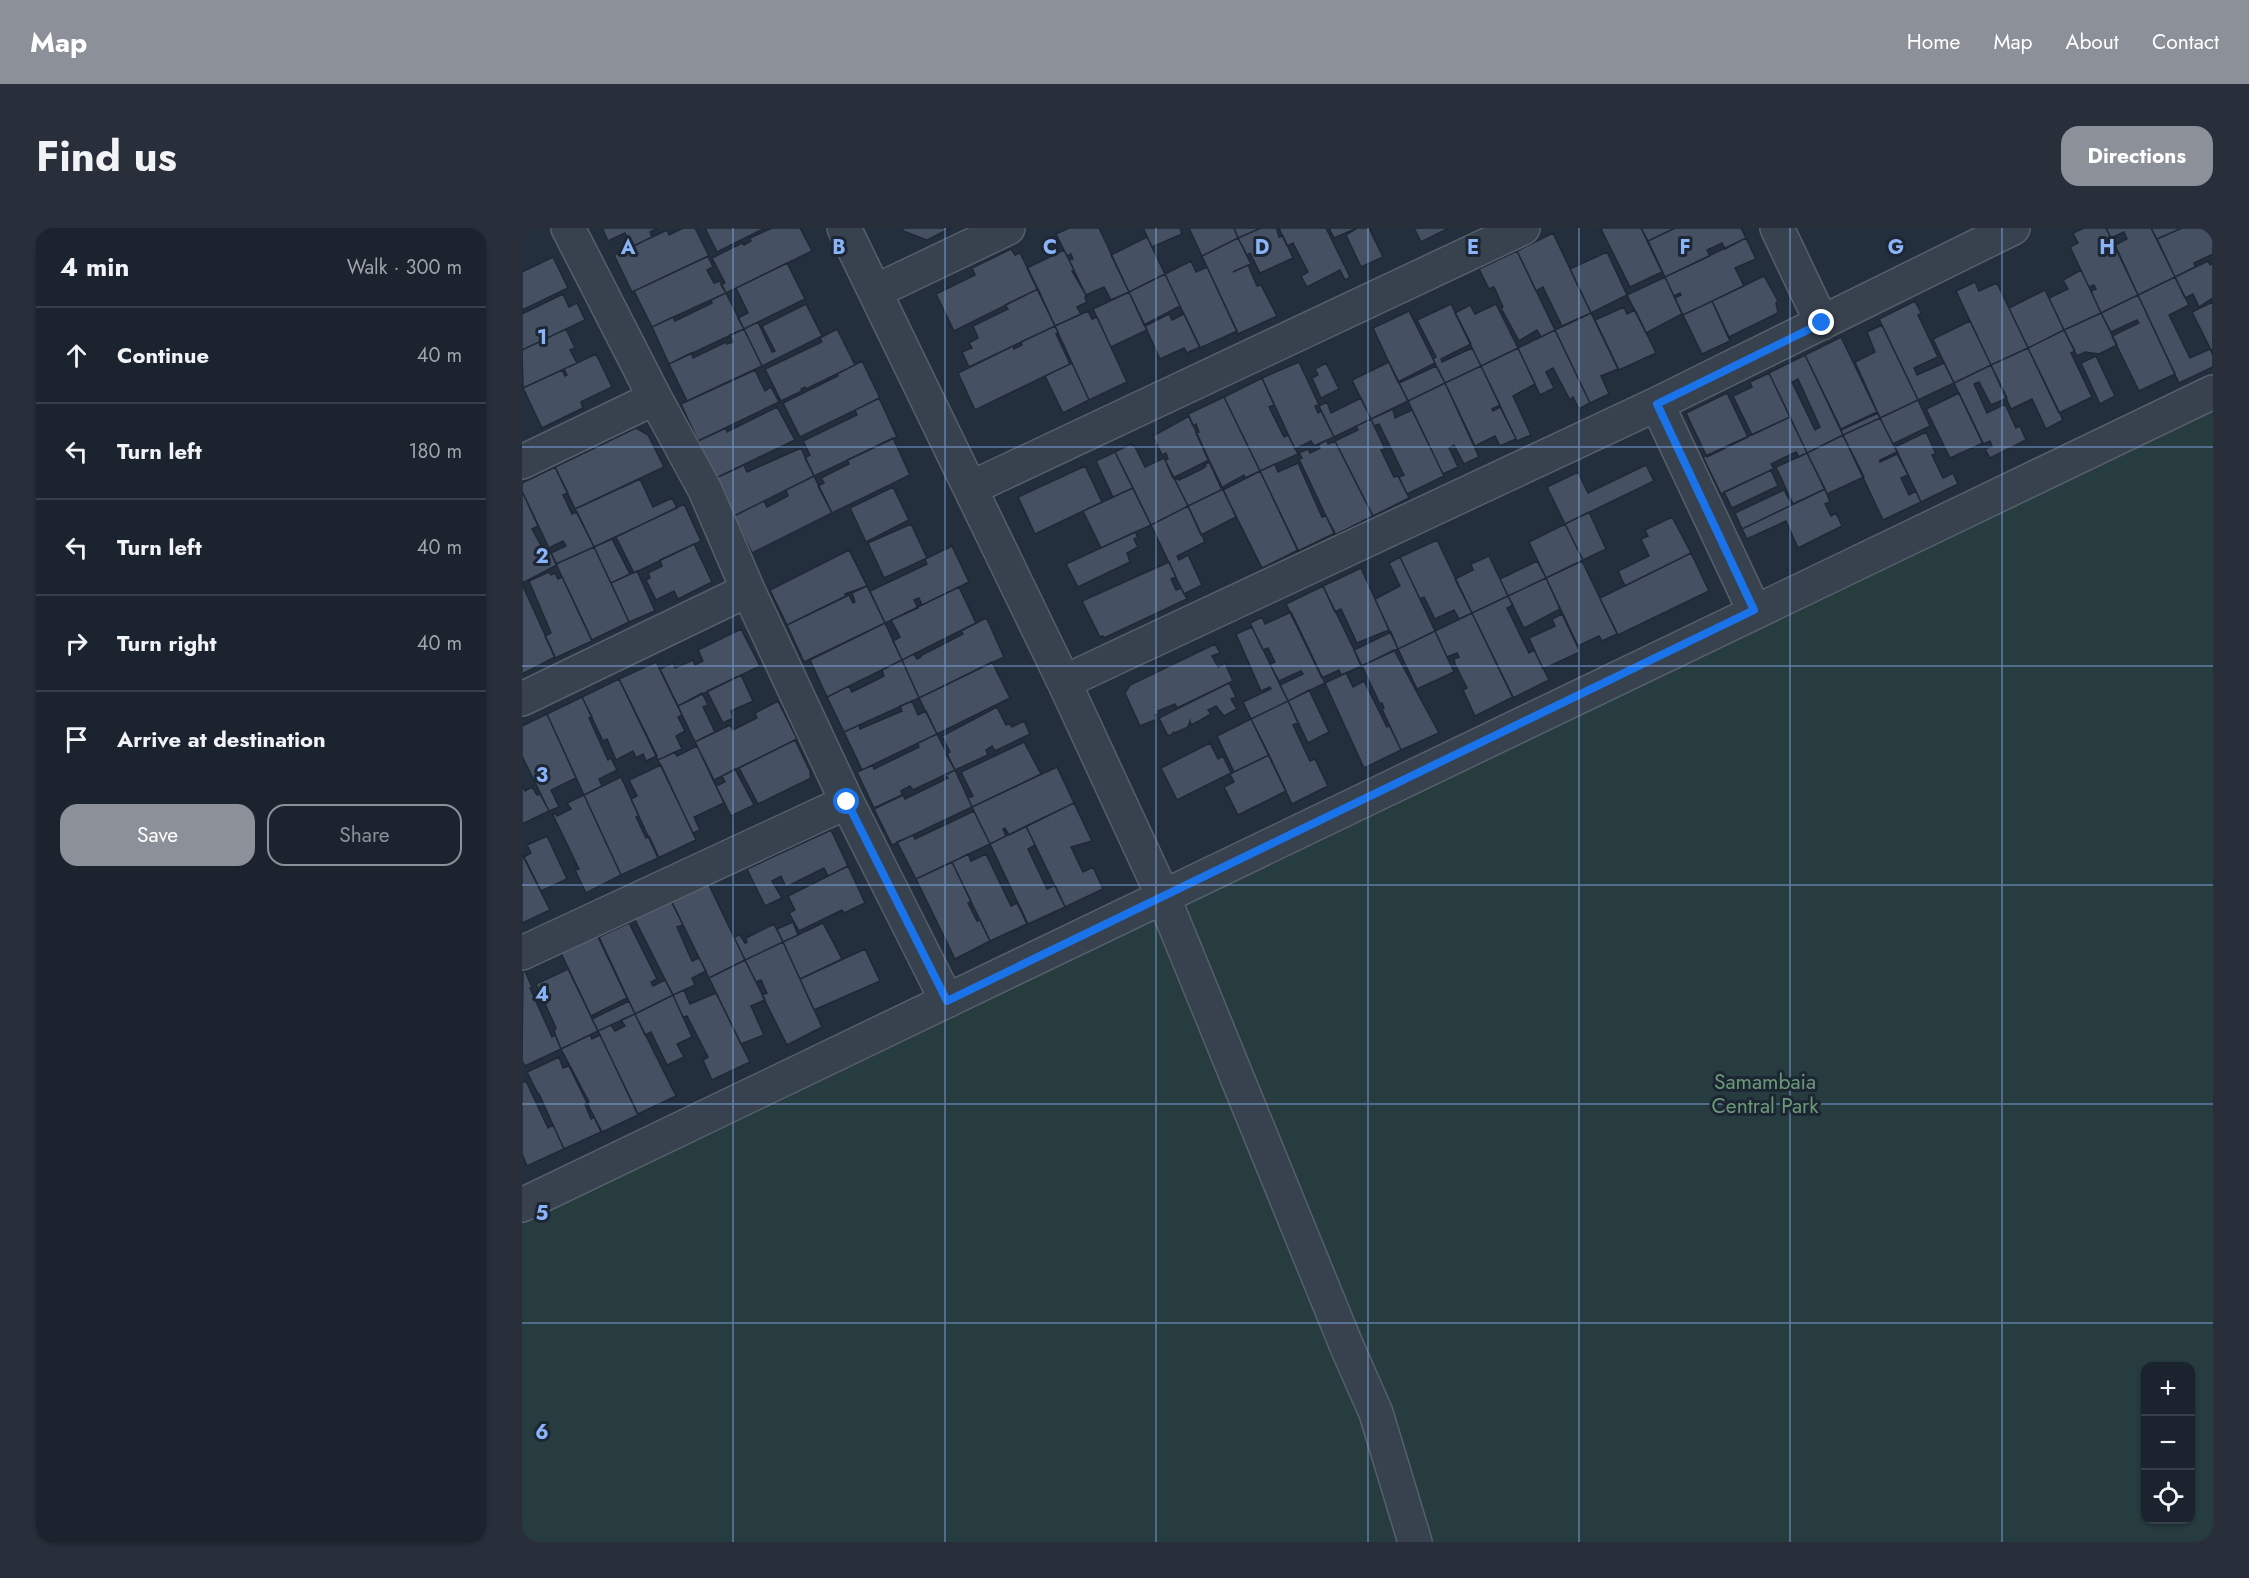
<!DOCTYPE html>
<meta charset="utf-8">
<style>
:root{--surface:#1b232e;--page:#282f3a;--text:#f1f3f6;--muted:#a0a4aa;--line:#39404a;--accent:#8c9099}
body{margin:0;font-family:Jost,sans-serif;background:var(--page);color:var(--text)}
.controls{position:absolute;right:18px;bottom:18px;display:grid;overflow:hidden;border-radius:12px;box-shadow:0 2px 4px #0004}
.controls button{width:54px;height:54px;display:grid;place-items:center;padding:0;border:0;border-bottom:2px solid var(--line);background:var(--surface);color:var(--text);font:30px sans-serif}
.stop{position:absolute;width:18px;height:18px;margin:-14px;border:4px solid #1a73e8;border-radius:50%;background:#fff}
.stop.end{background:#1a73e8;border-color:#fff;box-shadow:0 2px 6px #0008}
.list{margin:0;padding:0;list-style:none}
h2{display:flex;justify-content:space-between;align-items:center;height:78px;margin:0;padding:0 24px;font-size:26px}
h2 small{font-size:20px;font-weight:400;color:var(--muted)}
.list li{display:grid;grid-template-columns:39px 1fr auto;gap:18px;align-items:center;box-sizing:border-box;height:96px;padding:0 24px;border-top:2px solid var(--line)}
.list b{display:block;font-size:22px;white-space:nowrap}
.list em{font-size:20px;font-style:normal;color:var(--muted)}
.actions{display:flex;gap:12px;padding:18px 24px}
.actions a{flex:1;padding:14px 0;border:2px solid var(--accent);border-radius:18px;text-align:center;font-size:21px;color:var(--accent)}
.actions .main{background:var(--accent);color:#fff}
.icon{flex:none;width:33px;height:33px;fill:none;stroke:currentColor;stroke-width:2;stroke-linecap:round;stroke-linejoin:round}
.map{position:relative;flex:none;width:1691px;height:1314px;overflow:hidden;border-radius:18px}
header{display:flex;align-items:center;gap:36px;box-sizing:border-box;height:84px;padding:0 30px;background:var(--accent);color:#fff}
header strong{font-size:28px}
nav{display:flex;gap:33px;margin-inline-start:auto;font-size:21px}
.intro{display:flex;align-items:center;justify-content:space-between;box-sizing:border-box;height:144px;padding:0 36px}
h1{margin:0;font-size:42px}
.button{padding:15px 27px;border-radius:18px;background:var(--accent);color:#fff;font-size:21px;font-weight:700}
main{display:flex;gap:36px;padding:0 36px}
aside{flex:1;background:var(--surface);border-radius:18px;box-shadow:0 2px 4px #0004}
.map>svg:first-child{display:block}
.green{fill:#263c3f;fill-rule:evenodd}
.building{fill:#455162;stroke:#1f2835;stroke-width:1.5;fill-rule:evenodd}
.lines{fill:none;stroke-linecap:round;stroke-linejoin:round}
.minor-casing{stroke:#565f6c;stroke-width:36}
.minor{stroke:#38414e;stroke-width:33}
.route{stroke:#1a73e8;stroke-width:8}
.grid{fill:none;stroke:#8ab4f8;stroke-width:1.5;stroke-opacity:0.55}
.labels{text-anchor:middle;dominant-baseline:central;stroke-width:6;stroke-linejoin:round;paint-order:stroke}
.park-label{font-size:21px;fill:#6b9a76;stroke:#1d2633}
.grid-label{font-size:20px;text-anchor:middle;font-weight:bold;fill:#8ab4f8;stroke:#1d2633;stroke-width:6;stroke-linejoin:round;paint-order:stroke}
</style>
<header>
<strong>Map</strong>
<nav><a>Home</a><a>Map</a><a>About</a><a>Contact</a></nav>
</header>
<div class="intro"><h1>Find us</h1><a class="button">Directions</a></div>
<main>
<aside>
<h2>4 min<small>Walk · 300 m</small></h2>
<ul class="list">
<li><svg class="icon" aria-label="ahead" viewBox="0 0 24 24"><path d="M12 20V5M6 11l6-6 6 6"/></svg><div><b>Continue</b></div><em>40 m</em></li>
<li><svg class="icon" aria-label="left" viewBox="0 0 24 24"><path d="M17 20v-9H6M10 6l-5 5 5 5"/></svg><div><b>Turn left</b></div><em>180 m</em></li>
<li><svg class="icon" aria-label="left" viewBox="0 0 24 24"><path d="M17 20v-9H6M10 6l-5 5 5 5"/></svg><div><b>Turn left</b></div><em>40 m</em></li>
<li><svg class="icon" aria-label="right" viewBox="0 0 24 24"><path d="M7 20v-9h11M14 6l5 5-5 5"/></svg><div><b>Turn right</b></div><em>40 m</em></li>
<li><svg class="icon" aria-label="arrive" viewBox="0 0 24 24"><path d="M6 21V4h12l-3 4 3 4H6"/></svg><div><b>Arrive at destination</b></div></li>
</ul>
<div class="actions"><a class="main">Save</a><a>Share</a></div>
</aside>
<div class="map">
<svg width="1691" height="1314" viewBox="0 0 1691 1314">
<rect width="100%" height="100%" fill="#242f3e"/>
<path class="green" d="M1691,151V1311L1685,1314H0V967ZM1624,1138H1668V1292H1624Z"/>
<path class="building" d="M80,0H137L128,4L130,9L110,19L103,5L86,13Z
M161,0H173L187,28L110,64L92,27L145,2L147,7Z
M183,0H243L195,24Z
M250,0H278L290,23L204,65L199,57L203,55L190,30L220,15L222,17L229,13L228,10Z
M380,0H429L405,12L381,3Z
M547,0H577L607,64L589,72L582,59L564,67L547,32L551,31L549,26L545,28L534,6Z
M621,0H658L660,6L630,19Z
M667,0H712L716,10L680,28Z
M712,0H739L716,10Z
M739,0H757L755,2L757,9L761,8L771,30L738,45L728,25L725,27L716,10Z
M757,0H804L828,49L823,52L818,42L785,59L779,48L786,44L771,15L765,18Z
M807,0H835L812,10Z
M835,0H847L861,29L839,39L824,7Z
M892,0H927L899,14Z
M1074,0H1119L1140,44L1108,59L1079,1L1075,3Z
M1119,0H1153L1126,13Z
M1153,0H1219L1224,10L1203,21L1200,15L1185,22L1188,28L1143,49L1126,13Z
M1562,0H1584L1616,67L1579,85L1569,63L1574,61L1572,57L1567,59L1548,19L1556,15L1551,5Z
M1584,0H1629L1653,49L1616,67L1593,17L1605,11L1602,4L1589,10Z
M1629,0H1660L1635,11Z
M1660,0H1691V26L1672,35L1673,39L1653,49L1635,11Z
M1031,5L1069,85L1040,98L1021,59L1014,63L995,23Z
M625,9L643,46L607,64L589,27Z
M716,10L729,36L711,44L726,37L735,58L739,57L755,88L716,106L680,28Z
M1224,10L1234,31L1213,40L1222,58L1161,87L1153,70L1159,67L1158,65L1152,68L1143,49Z
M489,21L493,27L498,25L516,61L432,103L414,66L453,47L450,40Z
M542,22L552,42L550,43L564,67L563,70L565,74L555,79L559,86L533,98L505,40Z
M995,23L1033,102L1019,109L1015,102L997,113L979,80L981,79L972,59L967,61L957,41Z
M1085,24L1105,67L1069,85L1048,41Z
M186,28L191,39L185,42L192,55L198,53L204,65L130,99L112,63Z
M31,29L46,60L0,82V44Z
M669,33L674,44L685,39L715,103L678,120L643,46Z
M1686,33L1688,37L1691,35V70L1677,79L1671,66L1663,70L1653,49Z
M265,35L283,71L222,101L216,90L226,85L214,60Z
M1559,42L1579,85L1542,102L1527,70L1546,61L1541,52Z
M643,46L658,78L622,97L607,64Z
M1242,48L1256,73L1254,75L1256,85L1207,109L1190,73Z
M1143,49L1160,86L1124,105L1105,67Z
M1653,49L1667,77L1647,87L1668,130L1688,121L1691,127V139L1657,155L1616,67Z
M1453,54L1457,63L1475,55L1506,120L1469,137L1434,63Z
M516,61L533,98L447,139L440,124L450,120L447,115L456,110L451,98L486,81L483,77Z
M1523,62L1542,102L1506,120L1487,80Z
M607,64L625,102L589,119L571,81Z
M204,65L222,101L147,136L130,99L151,89L153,93L190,75L189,72Z
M41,66L47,79L55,75L63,92L0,122V86Z
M1616,67L1653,146L1617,163L1590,108L1617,95L1615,92L1589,104L1579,85Z
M1190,73L1208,113L1180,126L1161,87Z
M1393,73L1399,85L1396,87L1416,129L1392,140L1395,147L1422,135L1432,155L1396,172L1357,91Z
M1691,74V121L1689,122L1670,84Z
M284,76L300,108L240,138L222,101L236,94L250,124L253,123L240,98Z
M929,76L949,116L919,131L920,134L950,120L959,138L923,155L911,131L914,129L895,92Z
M974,76L996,120L959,138L933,85L948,77L953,86Z
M1102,79L1105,86L1113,82L1134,125L1097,142L1073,92Z
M566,83L570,91L575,89L605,154L567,172L533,98Z
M887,83L913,135L876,154L851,100Z
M1069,85L1096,141L1079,148L1087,166L1068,175L1033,102Z
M1579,85L1595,117L1577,126L1563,124L1555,128L1542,102Z
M647,86L650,92L662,86L678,119L665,125L662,120L638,131L623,98Z
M1448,93L1469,137L1432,155L1411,111Z
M1360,97L1396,172L1358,190L1333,134L1353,124L1345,104Z
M533,98L536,104L534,106L548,136L453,182L436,145L491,118L492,121L500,117L499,114Z
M44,101L53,120L48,122L55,135L1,160L0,122Z
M222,101L240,138L165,173L147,136L169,125L171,130L204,114L205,116L211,114L208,107Z
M315,101L333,137L284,161L283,159L279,161L280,163L259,173L243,141L300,114L298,110Z
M1033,102L1068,175L1057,181L1051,169L1048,172L1031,140L1024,144L1032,160L1018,167L996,120Z
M1542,102L1553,123L1549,125L1570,169L1537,185L1506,120Z
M1319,109L1355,184L1319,201L1283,127Z
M996,120L1013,156L991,168L1009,207L995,213L959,138Z
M1506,120L1541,192L1524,201L1510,171L1489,181L1469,137Z
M74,126L90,159L59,174L61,180L20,200L1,160L40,142L43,148L45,147L42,141Z
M1283,127L1321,207L1285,225L1247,145ZM1276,151L1298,199L1293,202L1270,154Z
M1574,128L1593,168L1578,176L1559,135Z
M340,133L358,170L278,209L261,175L316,148L315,146Z
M777,134L797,177L793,178L796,185L799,183L812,209L792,218L789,213L773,221L740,150Z
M867,134L886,173L849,191L830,152Z
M550,135L567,172L541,185L523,148Z
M804,135L817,161L799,170L790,150L796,147L793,141Z
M1469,137L1485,170L1469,177L1457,154L1452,156L1465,185L1483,176L1494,200L1498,198L1504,212L1468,230L1463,221L1470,218L1468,213L1461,216L1432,155Z
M914,138L923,155L886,173L877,155Z
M959,138L978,177L970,181L971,183L978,179L994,211L978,218L973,208L953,218L923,155Z
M233,142L243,163L249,159L257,174L176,213L159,176Z
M1247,145L1268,189L1230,207L1211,168L1230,159L1228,154Z
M740,150L752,177L747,179L762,209L766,207L776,226L738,243L702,169Z
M923,155L957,229L942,236L932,217L927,220L936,239L921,246L886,173Z
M1205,165L1226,209L1185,229L1164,185Z
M1437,165L1461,215L1428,230L1404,181Z
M702,169L738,243L723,250L722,247L699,260L674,205L677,204L674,196L671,198L666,186Z
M357,170L375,209L292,248L283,230L288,227L281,213L335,187L333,182Z
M839,170L849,191L812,209L797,178L805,174L809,185Z
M1396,172L1408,198L1371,216L1358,190Z
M255,179L273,212L194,250L176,213L204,200L205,204Z
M871,181L873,190L890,182L922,248L885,266L877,249L882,247L857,196L852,198L849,191Z
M1356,185L1358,190L1321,207L1319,202Z
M667,188L687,232L651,250L643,232L646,231L644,225L640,227L631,208Z
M1268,189L1285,225L1277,229L1274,224L1249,236L1252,240L1249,242L1199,266L1181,229Z
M1358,190L1375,224L1358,232V234L1375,226L1386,247L1379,250L1387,267L1394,263L1399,274L1361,292L1321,207Z
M849,191L863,221L859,222L872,249L876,248L887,270L851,288L813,213L836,202L834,198Z
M114,200L126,207L142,239L53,281L33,239Z
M1404,204L1414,226L1410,227L1421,250L1431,245L1436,256L1399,274L1373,219Z
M1321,207L1342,249L1305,266L1285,225Z
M371,210L388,247L310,285L296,258L302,255L299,250L327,236L325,232Z
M805,212L806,216L813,213L851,288L813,307L777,231L780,230L777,225L786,221L788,225L798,220L796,217Z
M609,216L610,218L612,217L623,239L642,230L666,278L629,297L593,224Z
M279,220L292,248L212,288L194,250L222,237L225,244Z
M593,224L611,260L591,269L574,233Z
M1285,225L1303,261L1271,276L1254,239Z
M688,234L701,261L666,278L653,252L657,250V252L680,241L684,238L683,236Z
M776,235L800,289L804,288L813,305L776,323L738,243L753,236L756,244Z
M1124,237L1132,253L1043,296L1025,259L1056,244L1066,265Z
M563,238L580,274L513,306L496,269Z
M33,239L46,265L41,267L50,286L55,284L72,319L34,336L29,325L44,318L41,313L27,320L0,263V255Z
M1249,242L1256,258L1210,280L1202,264Z
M738,243L776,322L740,340L701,262Z
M292,248L310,285L230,325L212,288L242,273L245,279L266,268L264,262Z
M118,251L131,279L150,270L155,280L72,319L53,281Z
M371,259L387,292L344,314L328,280Z
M611,260L629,297L579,320L561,283Z
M701,261L714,289L679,307L666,278Z
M1303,261L1308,274L1303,276L1309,288L1314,285L1320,298L1276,320L1264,293L1225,311L1220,301Z
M1262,262L1270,277L1220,301L1213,285Z
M0,263L16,298L10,301L20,319L25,316L35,337L0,355Z
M162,276L179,313L112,345L94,309Z
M666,278L683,314L655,328L657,332L666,327L680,357L662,366L629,297Z
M1067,284L1084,321L1061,332L1043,296Z
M1150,289L1169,325L1103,358L1096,343L1127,328L1119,311L1126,308L1123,302Z
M389,296L405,330L362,350L346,315Z
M1043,296L1061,332L1024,350L1007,314Z
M613,304L616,309L612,311L616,319L605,325L608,334L556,359L544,336Z
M90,311L108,346L89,355L72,319Z
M915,312L950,385L937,391L932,382L913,391L902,369L898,371L878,329Z
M172,316L190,354L156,371L152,363L134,372L124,352L128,350L126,345L140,338L138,332Z
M430,318L447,354L400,377L397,370L392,372L396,380L363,395L348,363L405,336L403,331Z
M72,319L107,394L70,412L34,336Z
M327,322L345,358L323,366L324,368L265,397L248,362Z
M1169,325L1187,363L1096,407L1078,370Z
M967,328L986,368L950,385L933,351L951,342L949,336Z
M878,329L913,403L876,421L853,371L878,358L867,335Z
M1015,333L1024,350L986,368L978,351Z
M1060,333L1095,406L1080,413L1077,408L1056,418L1024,350Z
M647,334L654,349L649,351L654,362L659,360L665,371L582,410L581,408L578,409L560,373Z
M839,340L867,402L835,415L819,381L813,384L801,358Z
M115,343L133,383L107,394L89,355Z
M27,344L29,347L33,345L36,351L40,349L70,413L33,430L23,408L29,405L7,353Z
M1024,350L1038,381L1002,400L986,368Z
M0,356L33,429L0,446Z
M345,358L363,395L282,434L265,397L327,367L331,375L333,374L330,365Z
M801,358L840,438L819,447L817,442L800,450L764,376Z
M437,359L454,395L380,432L371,413L378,409L369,392Z
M986,368L991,377L985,380L1007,425L1012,422L1027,452L991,470L950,385Z
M769,384L803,455L766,473L758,457L781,446L779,443L757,453L748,436L753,434L746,420L741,422L728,395L740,389L743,396Z
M950,385L991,469L953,488L941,462L945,460L933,436L932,431L937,429L935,425L925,429L913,403Z
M1040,386L1058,424L1021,441L1007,410L1033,398L1030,391Z
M462,391H465L482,429L397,470L380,432L392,426L395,431L399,429L398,428L441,406L439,403Z
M363,395L380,432L305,469L288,432Z
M730,399L766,473L729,491L721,474L749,461L748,459L739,463L714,406Z
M219,401L238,438L156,478L138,441L151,435L153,440L171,432L173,437L181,433L176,422Z
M913,403L932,444L895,461L876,421Z
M869,404L876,421L839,438L832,422Z
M693,416L698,425L690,428L696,439L703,435L711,453L655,480L653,476L636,483L637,485L633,487L635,491L618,498L603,465L608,457Z
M872,422L917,505L879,522L860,481L862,480L860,475L858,476L840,438Z
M380,432L397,470L322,504L305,469L327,458L330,464L362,448L360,442Z
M134,434L160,487L156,489L163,503L154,508L160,521L136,532L97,451Z
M470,434L488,470L415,506L397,470Z
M824,445L831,459L842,453L865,499L867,497L879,522L842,540L803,455Z
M219,447L231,473L209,483L211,490L201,495L185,463Z
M97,451L135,528L124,533L121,526L114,530L111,523L94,532L85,511L81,513L61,471L60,469Z
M707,455L714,469L709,471L715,481L702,488L694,478L686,482L689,486L677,493L669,497L668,493L666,499L653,505L652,504L648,508L645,506L637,490Z
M787,462L807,504L786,515L766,473Z
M180,465L186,477L181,479L193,504L173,514L156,478Z
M60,469L70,489L67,490L86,532L89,530L95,542L77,551L80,558L62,567L25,486Z
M256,473L275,511L192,552L173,514L208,497L211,502L235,490L233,485Z
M390,473L396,487L404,483L415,506L340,542L322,504L337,497L338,501L380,483L378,478Z
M766,473L776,495L771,497L788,533L793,531L806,558L770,576L729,491Z
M475,479L484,497L488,496L490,499L502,493L508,506L473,523L470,518L464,522L466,527L433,542L424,526L428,524L420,508Z
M25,486L54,550L29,562L37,579L27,583L0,528V498Z
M729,491L747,527L712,544L695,508Z
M415,506L433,542L391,562L388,558L379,563L380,567L352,580L335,544L351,537L352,541L397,519L396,515Z
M273,512L289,545H288L289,550L236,576L217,540Z
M502,514L519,546L450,579L446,570L451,568L439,544Z
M688,515L696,531L701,528L709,545L655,572L639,540Z
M175,518L202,575L172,589L178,602L171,605L136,532L153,524L155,528Z
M747,527L764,563L716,587L702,559L712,554L708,546Z
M139,537L174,612L136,630L109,571L115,568L107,552Z
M535,539L552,575L487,607L483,600L481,601L484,608L468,616L450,579Z
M213,541L232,577L209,588L194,558L203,554L200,548Z
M433,542L450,579L370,617L352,581L381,567L383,571L426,550L423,547Z
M99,549L117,588L114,589L124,610L127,608L136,628V630L99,647L62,567Z
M0,556L3,563L10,559L15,567L18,566L27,583L0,596Z
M62,567L99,647L64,665L53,642L57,641L31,587L33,585L35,588L49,581L45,575Z
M552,575L570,613L549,619L561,644L571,639L581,661L543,679L504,598Z
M452,583L468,616L394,651L375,614L391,607L393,611Z
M504,598L513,617L506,621L525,661L533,657L543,679L506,696L468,616Z
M309,602L326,638L306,648L302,640L264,659L259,648L250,653L260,670L243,678L225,641Z
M25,608L45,651L19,663L2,629L9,625L5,617Z
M0,626L28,682L0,695Z
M446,626L449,633L464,626L489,678L495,675L505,696L468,713L430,634Z
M430,634L449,673L446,675L455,693L458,692L468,713L433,731L394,651Z
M326,638L343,675L322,685L320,682L277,703L267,685L273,682L266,668Z
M184,651L223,732L187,750L148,670Z
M148,671L161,697L155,699L170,733L177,730L184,743L170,750L173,757L151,767L111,688Z
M271,694L276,707L261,714L255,701Z
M107,695L135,751L129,754L131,758L143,752L151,767L113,786L77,709Z
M301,695L320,731L278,751L261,714Z
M252,696L261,714L223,732L212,709L218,707L223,715L225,714L224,710Z
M75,707L105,770L69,788L38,723Z
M261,714L300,799L265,817L240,767L245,765L239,752L234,754L223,732Z
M343,721L358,753L292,782L278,751Z
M223,732L243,772L229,778L242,807L219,816L187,750Z
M1,739L10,759L8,760L30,809L33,807L39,821L3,838L0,833Z
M46,741L76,803L39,821L32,803L34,800L14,756Z
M162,762L168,776L194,765L228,834L190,852L181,832L186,829L165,788L161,789L151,767Z
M151,767L170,809L155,816L162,829L145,837L129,804L123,807L113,786Z
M107,773L113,786L76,803L70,791Z
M113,786L154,868L116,886L76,803L89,797L93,803L103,798L99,792Z
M68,807L70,811L78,807L116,887L80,904L65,875L67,874L39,821Z
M37,829L41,840L47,838L65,875L63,876L69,891L72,889L79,904L42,921L17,866H16L5,844Z
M4,853L26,900L31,897L42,921L5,938L0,926V855Z"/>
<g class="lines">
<defs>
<path id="minor" d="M46,0L133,170L183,262L226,362L325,574L425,773
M322,0L542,454L641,668L825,1119L854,1185L893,1314
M1255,0L1300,95
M354,63L486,0
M1135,176L1232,382
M0,234L133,170
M449,260L1001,0
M542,454L1135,176L1491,0
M0,471L226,362
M0,725L325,574
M0,977L1691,164"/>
</defs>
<use href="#minor" class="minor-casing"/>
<use href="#minor" class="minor"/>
</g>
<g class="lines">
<path class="route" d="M325,574L425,773L1232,382L1135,176L1300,95"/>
</g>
<path class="grid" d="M211,0V1314M423,0V1314M634,0V1314M846,0V1314M1057,0V1314M1268,0V1314M1480,0V1314M0,219H1691M0,438H1691M0,657H1691M0,876H1691M0,1095H1691"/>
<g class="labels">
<g class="park-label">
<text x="1243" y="854">Samambaia<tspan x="1243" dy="24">Central Park</tspan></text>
</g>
</g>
<g class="grid-label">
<text x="106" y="26">A</text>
<text x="317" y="26">B</text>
<text x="528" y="26">C</text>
<text x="740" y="26">D</text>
<text x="951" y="26">E</text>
<text x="1163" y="26">F</text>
<text x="1374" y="26">G</text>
<text x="1585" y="26">H</text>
<text x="20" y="116">1</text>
<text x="20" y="335">2</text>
<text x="20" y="554">3</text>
<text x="20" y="773">4</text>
<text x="20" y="992">5</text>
<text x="20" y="1211">6</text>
</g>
</svg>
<div class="controls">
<button>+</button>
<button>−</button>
<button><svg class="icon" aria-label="locate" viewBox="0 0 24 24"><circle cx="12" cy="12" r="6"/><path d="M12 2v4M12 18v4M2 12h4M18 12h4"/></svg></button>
</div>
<div class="stop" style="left:325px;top:574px"></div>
<div class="stop end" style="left:1300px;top:95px"></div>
</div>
</main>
